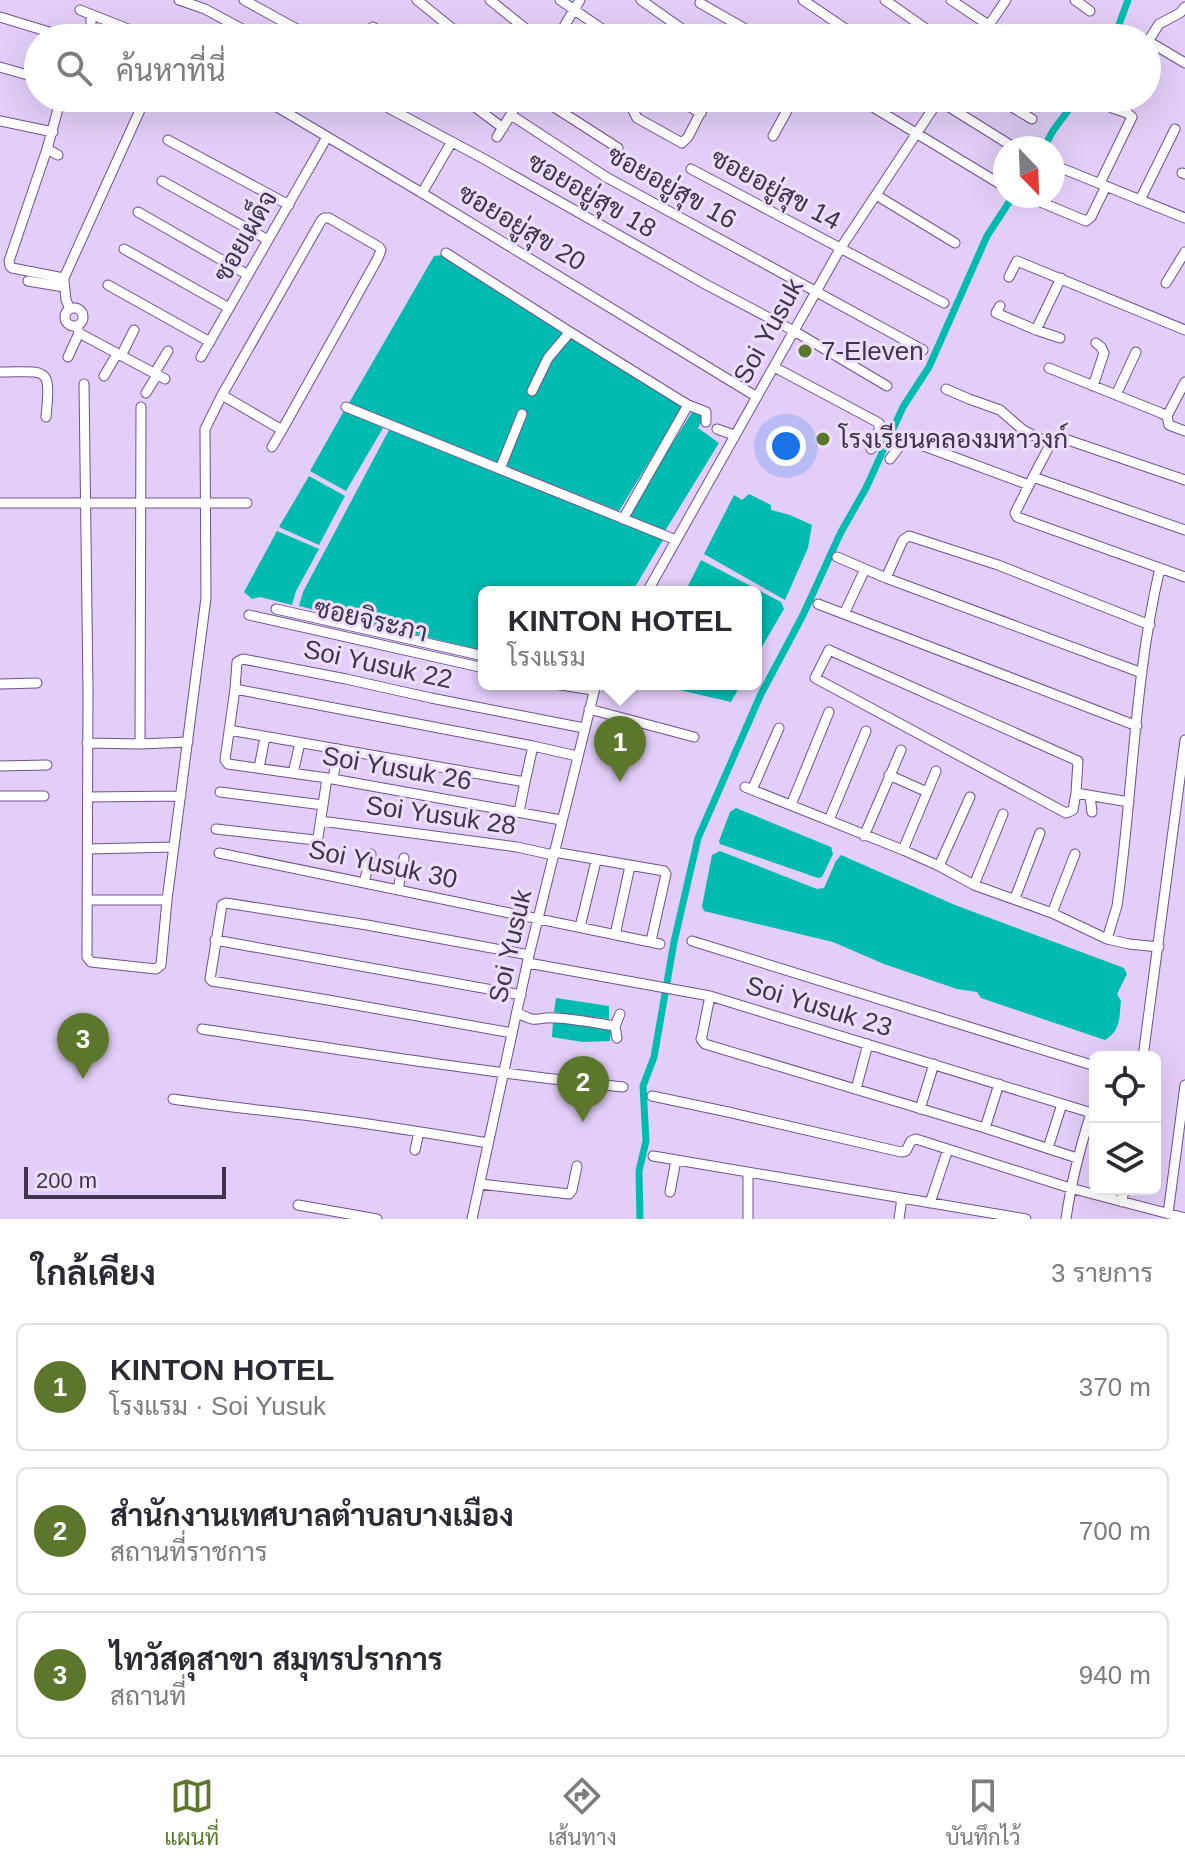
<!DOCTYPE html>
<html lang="th">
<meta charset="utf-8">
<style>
:root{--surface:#fff;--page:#f7f7f7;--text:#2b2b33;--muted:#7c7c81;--line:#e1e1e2;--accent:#5c772b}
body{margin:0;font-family:Helvetica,Sarabun,sans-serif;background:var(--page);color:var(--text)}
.controls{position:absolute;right:24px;bottom:24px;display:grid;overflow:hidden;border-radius:12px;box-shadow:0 8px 32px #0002}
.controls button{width:72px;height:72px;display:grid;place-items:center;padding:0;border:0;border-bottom:2px solid var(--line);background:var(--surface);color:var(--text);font:40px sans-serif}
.compass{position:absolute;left:993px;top:136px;width:72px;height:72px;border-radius:50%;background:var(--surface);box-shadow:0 8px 32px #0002;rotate:157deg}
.scale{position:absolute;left:24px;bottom:20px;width:202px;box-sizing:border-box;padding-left:8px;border:4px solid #40334e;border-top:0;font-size:22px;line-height:28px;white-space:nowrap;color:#40334e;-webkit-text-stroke:6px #ecdffb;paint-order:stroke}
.you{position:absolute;left:786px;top:446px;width:28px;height:28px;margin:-20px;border:6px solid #fff;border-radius:50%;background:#1a73e8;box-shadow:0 0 0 12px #1a73e833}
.badge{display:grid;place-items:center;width:52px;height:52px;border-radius:50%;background:var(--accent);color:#fff;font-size:26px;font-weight:700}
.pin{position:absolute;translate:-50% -66px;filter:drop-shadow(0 2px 4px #0008)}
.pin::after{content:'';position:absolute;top:42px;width:28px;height:24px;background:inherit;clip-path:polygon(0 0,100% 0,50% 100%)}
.popup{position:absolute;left:478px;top:586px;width:284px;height:104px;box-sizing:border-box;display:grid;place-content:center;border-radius:12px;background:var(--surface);filter:drop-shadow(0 2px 6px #0005);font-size:26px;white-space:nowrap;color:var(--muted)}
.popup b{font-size:30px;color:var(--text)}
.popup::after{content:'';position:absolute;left:50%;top:100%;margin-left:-16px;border:16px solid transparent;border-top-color:var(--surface)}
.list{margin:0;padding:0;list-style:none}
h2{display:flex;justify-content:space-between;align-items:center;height:104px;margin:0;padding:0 32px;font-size:34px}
h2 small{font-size:26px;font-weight:400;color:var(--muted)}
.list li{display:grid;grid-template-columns:52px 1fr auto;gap:24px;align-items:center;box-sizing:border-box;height:128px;margin:0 16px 16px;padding:0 16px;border:2px solid var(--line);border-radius:12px}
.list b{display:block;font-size:30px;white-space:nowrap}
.list p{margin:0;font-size:26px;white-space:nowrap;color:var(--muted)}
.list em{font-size:26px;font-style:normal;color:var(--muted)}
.icon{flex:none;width:44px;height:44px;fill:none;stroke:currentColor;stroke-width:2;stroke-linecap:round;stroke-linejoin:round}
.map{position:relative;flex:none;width:1185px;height:1219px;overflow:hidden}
.search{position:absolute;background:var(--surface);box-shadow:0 8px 32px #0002;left:24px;right:24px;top:24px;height:88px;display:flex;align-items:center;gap:20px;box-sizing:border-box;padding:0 28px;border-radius:44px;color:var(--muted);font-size:30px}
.sheet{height:536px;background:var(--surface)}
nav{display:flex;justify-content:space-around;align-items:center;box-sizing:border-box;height:112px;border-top:2px solid var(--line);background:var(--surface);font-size:22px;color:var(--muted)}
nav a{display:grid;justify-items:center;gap:4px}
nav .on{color:var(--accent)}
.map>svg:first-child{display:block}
.water{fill:#00bbaf}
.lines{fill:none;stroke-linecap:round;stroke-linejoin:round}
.canal{stroke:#00bbaf;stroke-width:7}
.minor-casing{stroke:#70518d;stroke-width:11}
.minor{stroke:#fff;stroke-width:9}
.poi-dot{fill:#5c772b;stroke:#ecdffb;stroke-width:3}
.labels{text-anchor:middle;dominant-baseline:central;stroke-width:6;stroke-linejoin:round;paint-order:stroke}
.street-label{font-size:26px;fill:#40334e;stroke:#ecdffb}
.poi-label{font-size:26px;fill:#40334e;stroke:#ecdffb;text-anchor:start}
</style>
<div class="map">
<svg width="1185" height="1219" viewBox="0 0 1185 1219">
<rect width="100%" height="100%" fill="#e2cef8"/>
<path class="water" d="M444,255L685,403L619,511L349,403L434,256Z
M345,409L383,428L346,491L310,471Z
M694,409L705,416L698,428L719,443L665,531L630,516L629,512Z
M389,430L663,540L632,592H484V651L299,606L303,592Z
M309,476L345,496L319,545L279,527Z
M749,494L771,505V510L790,515L812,525L808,548L785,600L704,554L734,495L742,500Z
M277,531L319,549L296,591L292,605L260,597L252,599L244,592Z
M701,560L781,602L784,609L756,657V592H685Z
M654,684H741L731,702Z
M736,808L831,847L833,854L822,877L818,878L720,844L719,841L730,812Z
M720,851L817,889L824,888L836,861L841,855L955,905L1124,968L1127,974L1117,994L1121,1001C1119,1018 1121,1030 1105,1040L981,998L977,992L957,989L884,964L833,942L704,911L702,906L712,855Z
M556,998L609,1006V1019L554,1012Z
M553,1021L611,1030L610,1041L583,1042L552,1037Z"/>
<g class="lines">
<path class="canal" d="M1111,38L1117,30L1128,0
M1045,148C1050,129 1067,116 1076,98
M640,1219L639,1171L646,1141L643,1086L654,1057L674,942L698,838L761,694L803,615L841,532L866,488L903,407L929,367L987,236L1013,196"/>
<defs>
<path id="minor" d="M179,0L205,9L259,38
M244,0L313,38
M417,0L464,38
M490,0L537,38
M560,0L615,38
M641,0L682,29
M803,0L859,38
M885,0L939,38
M951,0L1008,38
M1075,0L1090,11
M700,3L761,38
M80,10L151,38
M91,15V38
M0,17L56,34L63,38
M373,27L387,38
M557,38L580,0
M980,38L1006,0
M1148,41L1185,63
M1147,43L1159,24L1180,13L1185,7
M0,67L38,78
M61,98L47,149L9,261L10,266L12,268L64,278L140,110L142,98
M262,98L422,193L757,397
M370,98L484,159L705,284L794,331L887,386
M463,98L503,128
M540,98L618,148
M619,98L631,106L637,118L682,143L688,137L708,98
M674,98L701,113
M765,98L787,110
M858,98L1005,187
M997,98L1032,119
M938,100L1015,148
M511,115L606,177L923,350
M0,121L53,132
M773,136L794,98
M497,137L521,98
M168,140L289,205
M47,149L58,155
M1061,168L1185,218
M691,169L944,303
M1182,173L1185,174
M162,181L268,240
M1100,183L1132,117L1127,113L1112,108L1111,106L1115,98
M422,193L451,143
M876,195L955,243
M1026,196L1086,221L1091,217L1106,186
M1140,200L1175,129
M138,212L248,275
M124,249L229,308
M446,253L570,332L688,405L623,519
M1009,277L1017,261L1185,330
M28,281L64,287
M64,281L66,300L70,309
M1166,283L1185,252
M108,285L210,342
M1000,306L996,313L1036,330L1061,278
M65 317a9 9 0 1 1 18 0a9 9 0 1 1-18 0Z
M77,326L79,333L165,379
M1036,330L1060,338
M121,356L134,330
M68,357L79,333
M201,357L327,137
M774,367L879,423V432L871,449
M1049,368L1161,413L1167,416L1169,425L1185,431
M0,372C48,372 51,365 46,417
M154,374L168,351
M104,376L117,354
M84,384L88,690L87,957L91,962L156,969L161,965L167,900L206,598L205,429L222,395L321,221L324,218H329L379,247L381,250L378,258L282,430L222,395
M1093,386L1104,353L1101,347L1096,343
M946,389L969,399L1000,410L1023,430L1050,444
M532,391L548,358L570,332
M146,393L157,375
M1116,395L1136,352
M688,405L706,412V422
M141,407L140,744L188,742
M346,407L676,540
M1167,416L1185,382
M717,429L734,435
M272,447L282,430
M890,459L905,439L1029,485L1033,477L1185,530
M500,469L522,414
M1033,477L1052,441L1062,438L1185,480
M1029,485L1015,513L1017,517L1185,577
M0,503H247
M837,557L886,578L1142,673
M886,578L903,540L909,536L998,565L1150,625
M647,592L840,249L940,98
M818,604L1137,726
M276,609L484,656
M844,614L865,569
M249,615L484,668
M0,684L37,683
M554,684L593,690
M235,689L533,746L577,756
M589,709L694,737
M229,730L525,782L519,812
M87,743L140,744
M0,766L47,765
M259,768L265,737
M293,773L300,743
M889,775L927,792
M333,779L338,749
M525,782L533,746
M745,787L903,850L939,866L974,885L1052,913L1107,939L1129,944L1159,947
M752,790L779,728
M1076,793L1073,810L1066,813L815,678L829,650L1078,761L1076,793L1129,802
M0,796H44
M1090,796L1092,812
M88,797L181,796
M323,805L327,778
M791,805L829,712
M561,820L327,778L228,764L225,760L235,689L237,662L243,659L346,679L431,698L584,728
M829,820L866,731
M321,821L517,847L553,855
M216,829L315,840L318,837L323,805L220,792
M864,836L901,750
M88,849L174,847
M903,850L936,771
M554,852L664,871L666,874L651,941
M219,853L660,944
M939,866L970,797
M364,883L371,854
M974,885L1003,814
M398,890L404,858
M1015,898L1040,833
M89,900H167
M1052,913L1075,854
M580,927L596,861
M615,935L630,866
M1107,939L1117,906C1133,794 1134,678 1160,568
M215,940L521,995
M692,941L1095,1066
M528,963L710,996L1095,1114
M710,996L702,1036L701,1039L705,1044L985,1128L1077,1158
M518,1013C540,1025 536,1016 556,1018C575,1019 595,1023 615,1026
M202,1029C342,1050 482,1072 623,1087
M512,1033L328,1000L212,981L210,979L222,905L226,903L367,925L529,955
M617,1038L615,1026L620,1014
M1143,1057L1185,740
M856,1089L868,1044
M652,1096L728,1112L901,1152L906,1151L911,1141L916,1139L1070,1188L1185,1218
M173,1099C224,1107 274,1111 325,1118C380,1125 434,1134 488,1143
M920,1109L934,1064
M985,1128L999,1084
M1048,1148L1062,1104
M415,1150L419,1132
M653,1156L1026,1219
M480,1184L569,1194L572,1190L577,1166
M670,1192L676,1160
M1122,1202L1124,1189
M930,1203L948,1149
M298,1205L377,1219
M1168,1214L1185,1085
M472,1219L529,955L596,684
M748,1219V1173
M899,1219L902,1198
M1066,1219C1071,1182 1080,1148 1091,1113"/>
</defs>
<use href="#minor" class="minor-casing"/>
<use href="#minor" class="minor"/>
</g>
<g class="poi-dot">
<circle cx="805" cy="351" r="8"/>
<circle cx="823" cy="439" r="8"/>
</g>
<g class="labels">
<g class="street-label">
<text transform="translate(672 187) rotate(29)">ซอยอยู่สุข 16</text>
<text transform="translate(776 189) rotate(28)">ซอยอยู่สุข 14</text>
<text transform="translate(592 195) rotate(30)">ซอยอยู่สุข 18</text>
<text transform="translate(522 227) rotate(31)">ซอยอยู่สุข 20</text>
<text transform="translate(245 236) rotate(-60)">ซอยเผด็จ</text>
<text transform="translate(768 331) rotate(-61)">Soi Yusuk</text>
<text transform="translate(371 620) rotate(13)">ซอยจิระภา</text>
<text transform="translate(378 664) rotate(12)">Soi Yusuk 22</text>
<text transform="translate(397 768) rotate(10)">Soi Yusuk 26</text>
<text transform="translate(441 815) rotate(8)">Soi Yusuk 28</text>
<text transform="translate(383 864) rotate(12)">Soi Yusuk 30</text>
<text transform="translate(510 946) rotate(-77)">Soi Yusuk</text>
<text transform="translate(819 1006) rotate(17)">Soi Yusuk 23</text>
</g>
<g class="poi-label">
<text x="821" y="351">7-Eleven</text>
<text x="839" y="439">โรงเรียนคลองมหาวงก์</text>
</g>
</g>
</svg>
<div class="controls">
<button><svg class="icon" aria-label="locate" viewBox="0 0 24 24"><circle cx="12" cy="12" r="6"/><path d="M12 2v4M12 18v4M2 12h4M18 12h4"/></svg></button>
<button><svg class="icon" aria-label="layers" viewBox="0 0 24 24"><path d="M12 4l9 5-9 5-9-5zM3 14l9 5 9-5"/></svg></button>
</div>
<svg class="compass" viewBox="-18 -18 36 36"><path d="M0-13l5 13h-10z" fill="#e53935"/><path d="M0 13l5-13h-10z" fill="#7c7c81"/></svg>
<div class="scale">200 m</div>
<div class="you"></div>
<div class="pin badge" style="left:620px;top:782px">1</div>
<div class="popup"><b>KINTON HOTEL</b>โรงแรม</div>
<div class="pin badge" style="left:583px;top:1122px">2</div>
<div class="pin badge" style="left:83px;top:1079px">3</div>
<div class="search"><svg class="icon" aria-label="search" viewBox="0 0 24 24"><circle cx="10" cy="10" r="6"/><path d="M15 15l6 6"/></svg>ค้นหาที่นี่</div>
</div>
<section class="sheet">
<h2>ใกล้เคียง<small>3 รายการ</small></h2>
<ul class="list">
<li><span class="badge">1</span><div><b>KINTON HOTEL</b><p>โรงแรม · Soi Yusuk</p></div><em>370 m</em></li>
<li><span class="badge">2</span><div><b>สำนักงานเทศบาลตำบลบางเมือง</b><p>สถานที่ราชการ</p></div><em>700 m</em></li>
<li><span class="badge">3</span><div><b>ไทวัสดุสาขา สมุทรปราการ</b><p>สถานที่</p></div><em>940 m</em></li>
</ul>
</section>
<nav>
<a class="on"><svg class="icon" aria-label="map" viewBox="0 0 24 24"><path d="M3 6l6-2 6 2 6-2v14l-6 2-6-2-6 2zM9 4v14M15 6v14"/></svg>แผนที่</a>
<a><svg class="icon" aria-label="directions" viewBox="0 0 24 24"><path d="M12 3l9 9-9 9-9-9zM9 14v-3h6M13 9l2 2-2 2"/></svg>เส้นทาง</a>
<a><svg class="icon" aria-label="saved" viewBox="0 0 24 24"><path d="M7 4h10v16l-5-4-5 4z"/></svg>บันทึกไว้</a>
</nav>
